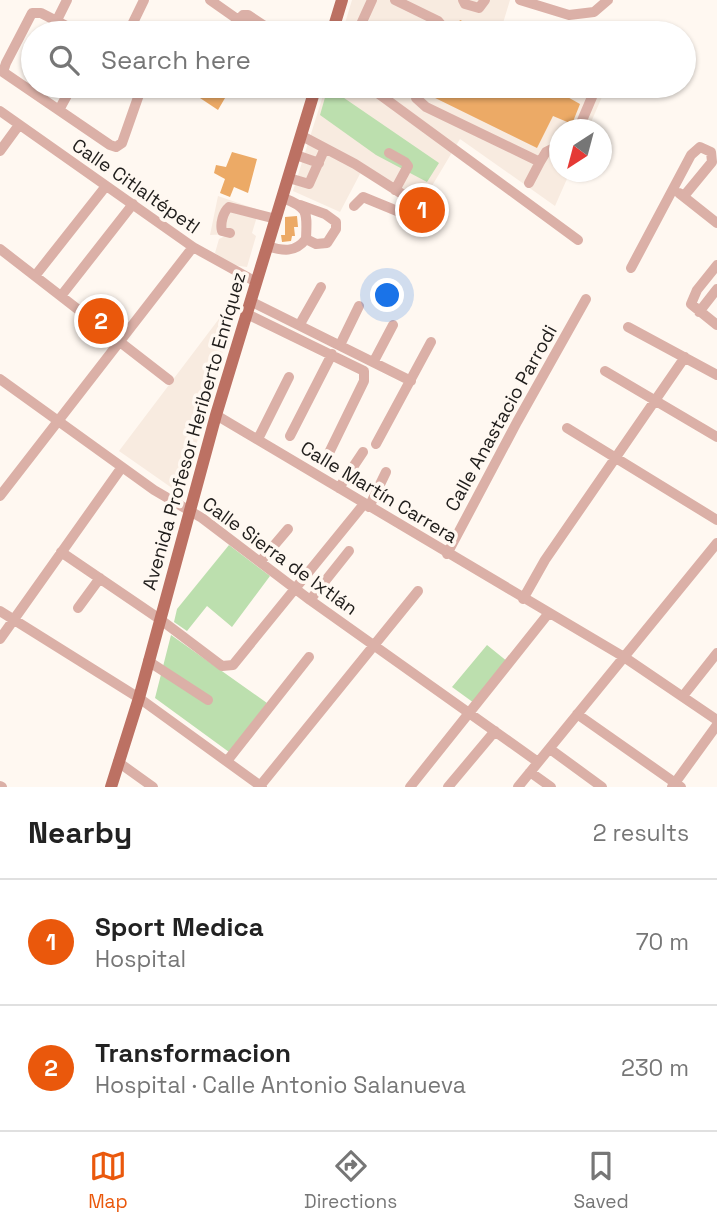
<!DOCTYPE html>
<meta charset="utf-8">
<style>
:root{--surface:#fff;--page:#f6f6f6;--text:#222;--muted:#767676;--line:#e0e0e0;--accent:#ea580c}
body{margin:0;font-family:"Space Grotesk",sans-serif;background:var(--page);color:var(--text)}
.compass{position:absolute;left:549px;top:119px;width:63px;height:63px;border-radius:50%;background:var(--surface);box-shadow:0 2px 5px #0004;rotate:216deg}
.you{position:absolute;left:388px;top:296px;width:24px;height:24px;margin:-18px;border:5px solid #fff;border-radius:50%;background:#1a73e8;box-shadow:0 0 0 10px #1a73e833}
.badge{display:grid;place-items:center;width:46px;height:46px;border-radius:50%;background:var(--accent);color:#fff;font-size:23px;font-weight:700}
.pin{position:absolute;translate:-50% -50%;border:4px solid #fff;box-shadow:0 2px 7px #0006}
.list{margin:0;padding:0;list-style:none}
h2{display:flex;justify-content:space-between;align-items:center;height:91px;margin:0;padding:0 28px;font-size:30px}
h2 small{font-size:23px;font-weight:400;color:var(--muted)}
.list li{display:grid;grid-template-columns:46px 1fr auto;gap:21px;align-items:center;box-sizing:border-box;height:126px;padding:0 28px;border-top:2px solid var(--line)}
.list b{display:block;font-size:26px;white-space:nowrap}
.list p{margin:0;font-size:23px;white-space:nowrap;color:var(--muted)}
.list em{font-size:23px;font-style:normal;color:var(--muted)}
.icon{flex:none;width:38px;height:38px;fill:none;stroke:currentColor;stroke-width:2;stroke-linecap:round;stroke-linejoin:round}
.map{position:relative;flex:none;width:717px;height:787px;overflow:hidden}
.search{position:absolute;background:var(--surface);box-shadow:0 2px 5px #0004;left:21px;right:21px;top:21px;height:77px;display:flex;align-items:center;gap:18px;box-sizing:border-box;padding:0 24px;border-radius:38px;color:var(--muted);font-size:26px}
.sheet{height:343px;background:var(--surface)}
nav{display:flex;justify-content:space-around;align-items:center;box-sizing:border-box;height:98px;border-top:2px solid var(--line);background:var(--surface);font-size:19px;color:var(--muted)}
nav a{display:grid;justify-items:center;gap:4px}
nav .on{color:var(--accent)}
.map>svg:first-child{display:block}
.built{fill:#f8ebe0}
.green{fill:#bcdfae}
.building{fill:#ecaa66}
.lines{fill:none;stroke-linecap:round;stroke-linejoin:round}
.minor{stroke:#dbb0a7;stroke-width:10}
.major{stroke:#bc7163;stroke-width:12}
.labels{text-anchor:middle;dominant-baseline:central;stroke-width:7;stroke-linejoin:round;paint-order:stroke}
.street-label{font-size:19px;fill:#1f1d1b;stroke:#fff8f1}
</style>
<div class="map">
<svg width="717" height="787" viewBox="0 0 717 787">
<rect width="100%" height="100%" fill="#fff8f1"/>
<path class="built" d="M352,0H510L500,33H342Z
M326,86H597L605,90L588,129L560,130V172H570L555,206L460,139L420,206L361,172L340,212L293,191Z
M218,196L259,210L252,233L256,236L247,267L232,265L215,253L219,239L229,234L210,235Z
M240,291L182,495L119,451Z"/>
<path class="green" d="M328,87L439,163L427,182L376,155L320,115Z
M229,545L270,576L232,627L207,606L187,631L174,622L177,609Z
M171,635L267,703L229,752L155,698Z
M487,645L508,662L474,703L452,687Z"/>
<path class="building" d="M460,20L488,33H453Z
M182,86H232L218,110Z
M429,86H569L564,95L580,104L572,124L553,116L537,148L425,93Z
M232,152L257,159L248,193L234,187L230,197L220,193L225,179L214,173L216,165L226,167Z
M297,216L298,227H294L295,236H292L291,241L282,242L281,235H285V217Z"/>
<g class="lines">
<path class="minor" d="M210,0L257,33
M395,0L438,21L443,27L442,33
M463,0L465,4L479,8L485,0
M520,0L569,15L594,12L608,0
M57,20L67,0
M238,20L243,15H248L275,33
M80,33L41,13H32L6,63L3,72L110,145L116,147L122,143L142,86
M128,33L144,0
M357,33L372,0
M368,86L578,240
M417,86L416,98L426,107L540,162L529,183
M59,110L72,86
M0,111L193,247L256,282
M578,130L592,97
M302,136L355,164L410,199L413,204L410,211L402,213L363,197L354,206
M0,151L19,125
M389,153L405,162L408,166L395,190
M296,155L319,163
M540,162L546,152L560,145
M289,178L309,184L325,148
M679,193L717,223
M300,205L325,214L336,222V229L327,243L316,244L306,239
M230,233L222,231C220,224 223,212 229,207L276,219
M267,246C283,251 295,253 306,239C307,212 309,208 283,198
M0,249L169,380
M717,265L697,290L691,304L717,325
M631,268L691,155L700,147L711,152L712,162L684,196
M35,276L106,186
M61,296L133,204
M250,301L411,381
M699,312L717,289
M247,314L364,371V381L325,461
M300,324L321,287
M628,327L717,375
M340,345L359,306
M374,361L393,325
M605,371L717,437
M0,379L154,490L202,518L310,600L538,762
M216,415L624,657L717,720
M567,428L717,520
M290,436L332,354
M258,439L289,377
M376,444L431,342
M339,488L363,452
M0,496L193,247
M369,507L386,472
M61,552L161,620L222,666L233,665L364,504
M447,554L517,422L586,299
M260,562L288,529
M523,599L545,560L685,357
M310,600L349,551
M78,608L100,578
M0,611L139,698L262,787
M0,639L122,467
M148,661L208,700
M683,696L717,653
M577,714L681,787
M550,749L602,787
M227,761L309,657
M118,762L153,787
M530,772L551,787
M0,786L2,787
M260,786L418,591
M410,787L548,614
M448,787L495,731
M518,787L717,543
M672,787L717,725"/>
<path class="major" d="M332,33L342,0
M111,787L139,698L216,415L316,86"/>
</g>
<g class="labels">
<g class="street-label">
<text transform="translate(136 186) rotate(35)">Calle Citlaltépetl</text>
<text transform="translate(501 418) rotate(-61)">Calle Anastacio Parrodi</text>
<text transform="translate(194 431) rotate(-74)">Avenida Profesor Heriberto Enríquez</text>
<text transform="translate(379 492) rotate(31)">Calle Martín Carrera</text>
<text transform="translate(280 556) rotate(36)">Calle Sierra de Ixtlán</text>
</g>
</g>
</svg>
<svg class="compass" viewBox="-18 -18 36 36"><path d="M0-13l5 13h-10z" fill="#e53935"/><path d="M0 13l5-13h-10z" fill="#767676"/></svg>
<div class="you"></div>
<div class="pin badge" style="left:422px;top:210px">1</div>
<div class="pin badge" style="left:101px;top:321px">2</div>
<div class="search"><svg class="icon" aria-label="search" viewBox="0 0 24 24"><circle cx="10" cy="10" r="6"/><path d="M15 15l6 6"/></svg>Search here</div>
</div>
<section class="sheet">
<h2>Nearby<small>2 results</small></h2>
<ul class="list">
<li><span class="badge">1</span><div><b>Sport Medica</b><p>Hospital</p></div><em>70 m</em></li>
<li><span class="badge">2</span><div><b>Transformacion</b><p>Hospital · Calle Antonio Salanueva</p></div><em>230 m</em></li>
</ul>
</section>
<nav>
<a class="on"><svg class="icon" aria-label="map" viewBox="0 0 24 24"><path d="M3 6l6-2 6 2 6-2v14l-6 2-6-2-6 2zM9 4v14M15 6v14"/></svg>Map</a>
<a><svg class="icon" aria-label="directions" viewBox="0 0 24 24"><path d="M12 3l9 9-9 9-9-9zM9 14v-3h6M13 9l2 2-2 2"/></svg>Directions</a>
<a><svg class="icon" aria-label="saved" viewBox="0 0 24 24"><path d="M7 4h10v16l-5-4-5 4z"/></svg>Saved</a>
</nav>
